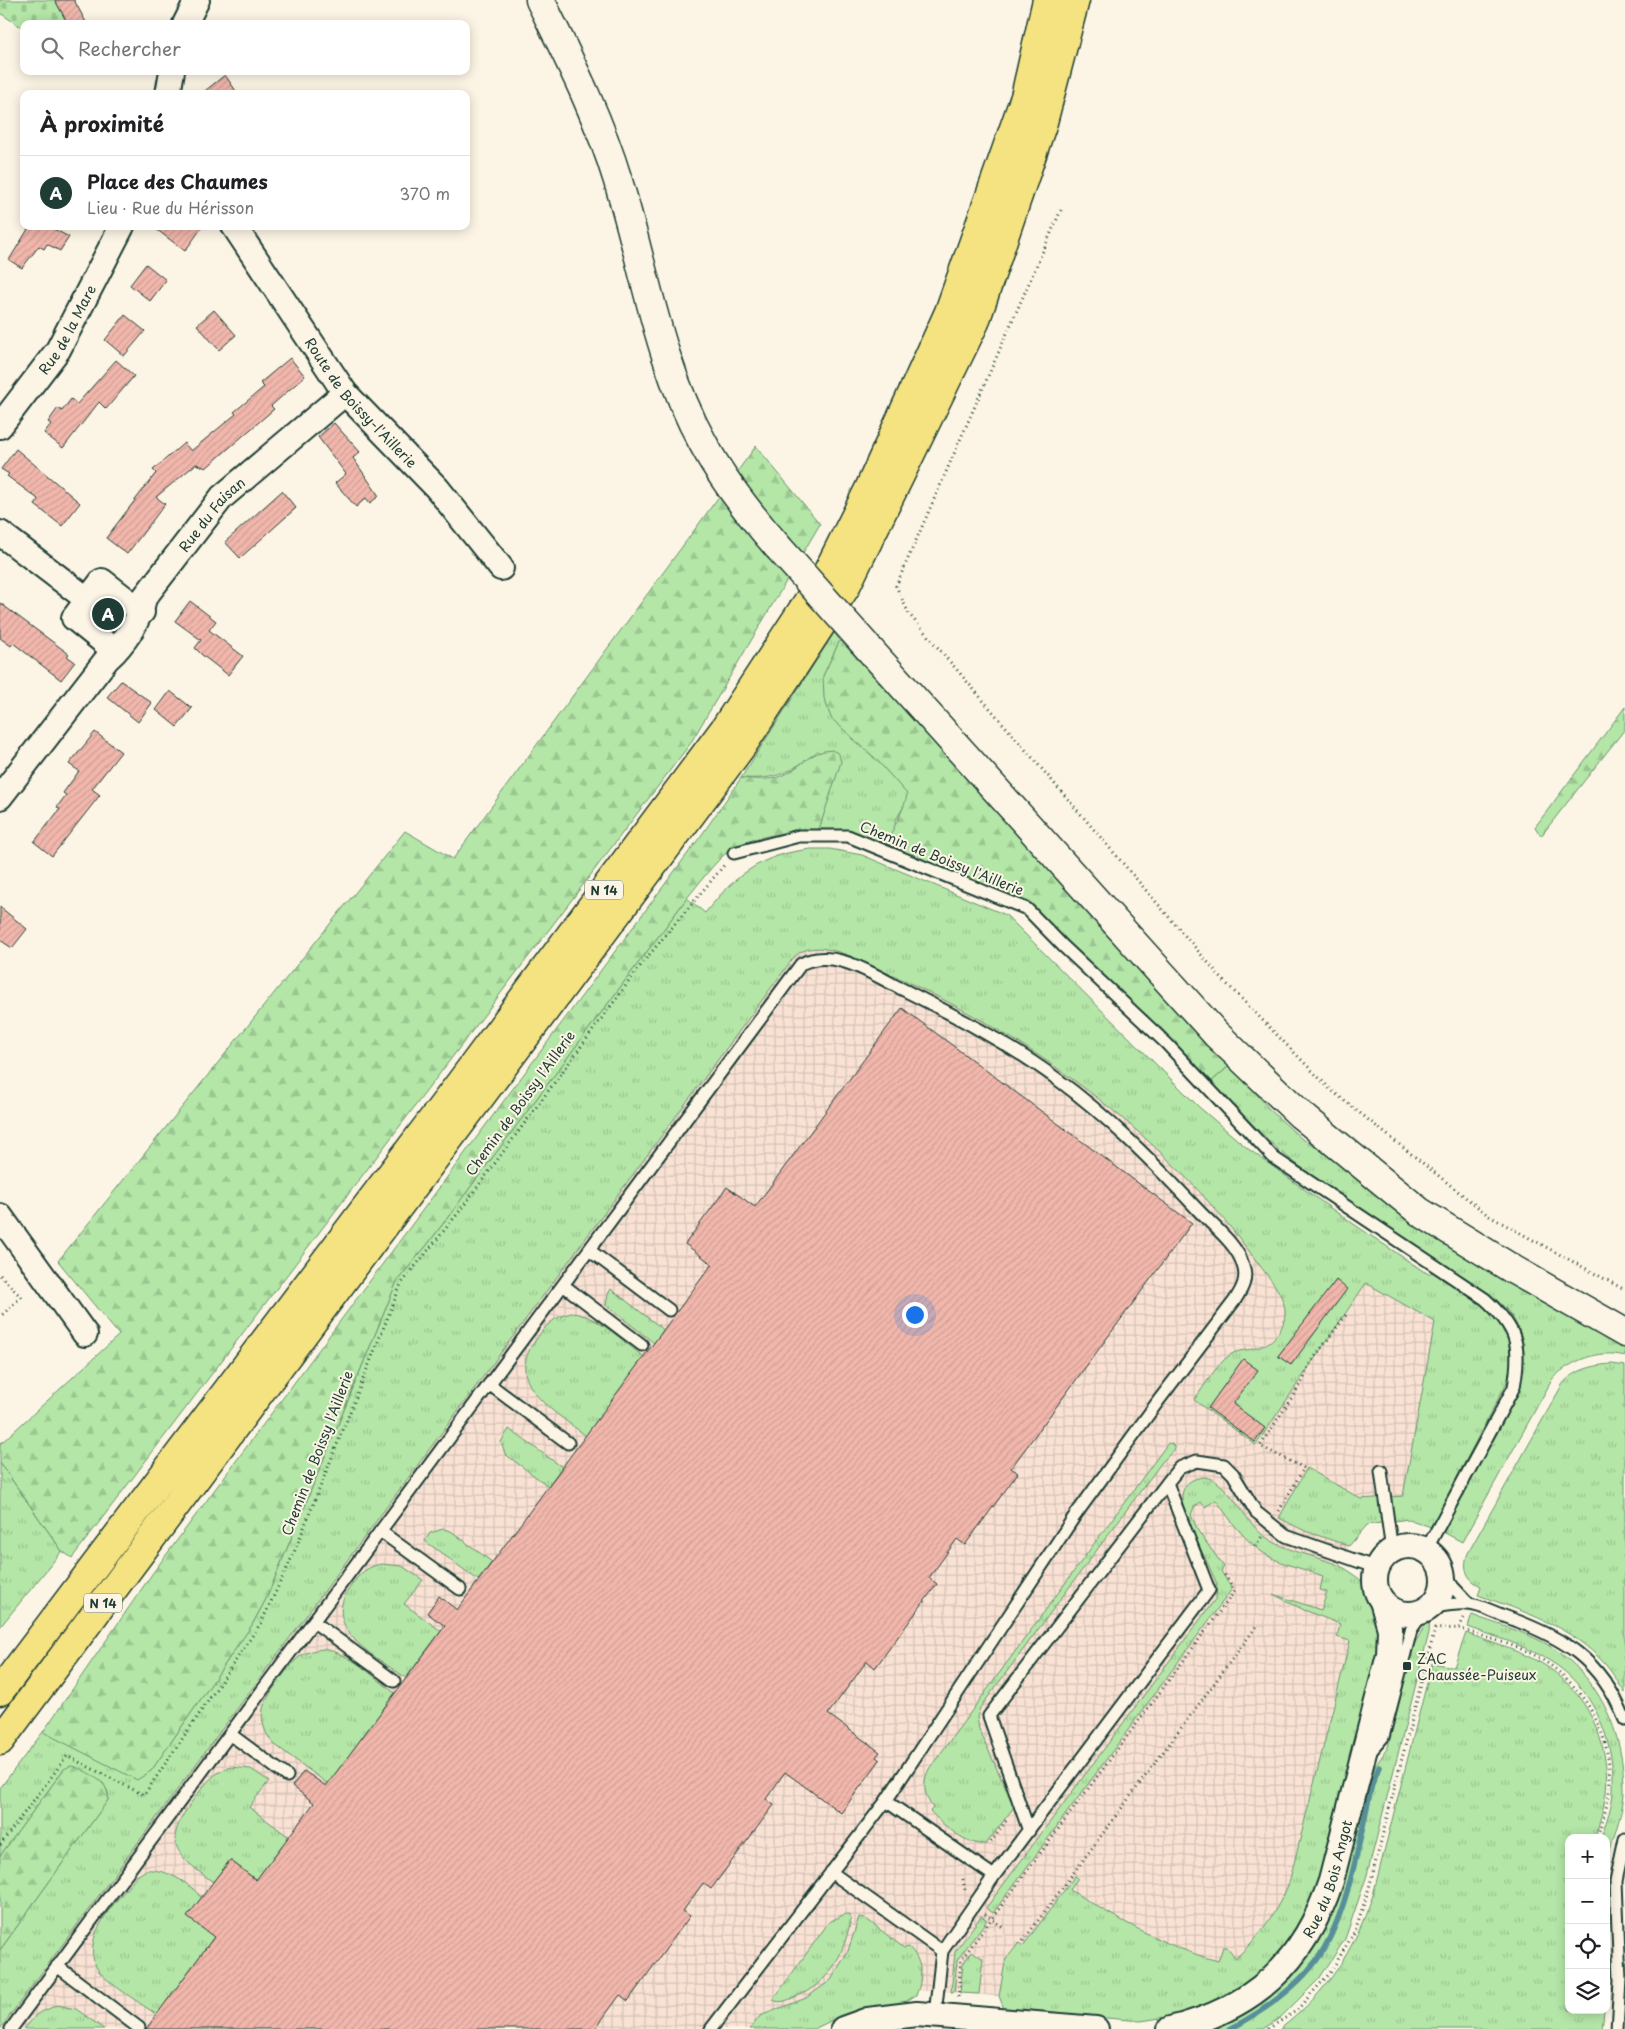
<!DOCTYPE html>
<html lang="fr">
<meta charset="utf-8">
<style>
:root{--surface:#fff;--page:#f2f2f2;--text:#202124;--muted:#757577;--line:#e0e0e0;--accent:#1f3d34}
body{margin:0;font-family:"Playpen Sans",sans-serif;background:var(--page);color:var(--text)}
.controls{position:absolute;right:15px;bottom:15px;display:grid;overflow:hidden;border-radius:10px;box-shadow:0 2px 12px #0003}
.controls button{width:45px;height:45px;display:grid;place-items:center;padding:0;border:0;border-bottom:1px solid var(--line);background:var(--surface);color:var(--text);font:25px sans-serif}
.you{position:absolute;left:914px;top:1314px;width:18px;height:18px;margin:-12px;border:4px solid #fff;border-radius:50%;background:#1a73e8;box-shadow:0 0 0 8px #1a73e833}
.badge{display:grid;place-items:center;width:32px;height:32px;border-radius:50%;background:var(--accent);color:#fff;font-size:16px;font-weight:700}
.pin{position:absolute;translate:-50% -50%;border:2px solid #fff;box-shadow:0 1px 5px #0006}
.list{margin:0;padding:0;list-style:none}
h2{display:flex;justify-content:space-between;align-items:center;height:65px;margin:0;padding:0 20px;font-size:21px}
h2 small{font-size:16px;font-weight:400;color:var(--muted)}
.list li{display:grid;grid-template-columns:32px 1fr auto;gap:15px;align-items:center;box-sizing:border-box;height:75px;padding:0 20px;border-top:1px solid var(--line)}
.list b{display:block;font-size:19px;white-space:nowrap}
.list p{margin:0;font-size:16px;white-space:nowrap;color:var(--muted)}
.list em{font-size:16px;font-style:normal;color:var(--muted)}
.icon{flex:none;width:28px;height:28px;fill:none;stroke:currentColor;stroke-width:2;stroke-linecap:round;stroke-linejoin:round}
.map{position:relative;flex:none;width:1625px;height:2029px;overflow:hidden}
.search{position:absolute;background:var(--surface);box-shadow:0 2px 12px #0003;left:20px;top:20px;width:450px;height:55px;display:flex;align-items:center;gap:12px;box-sizing:border-box;padding:0 18px;border-radius:10px;color:var(--muted);font-size:19px}
.panel{position:absolute;background:var(--surface);box-shadow:0 2px 12px #0003;left:20px;top:90px;width:450px;height:140px;border-radius:10px}
.map>svg:first-child{display:block}
.industrial{fill:url(#industrial-grid)}
.grass{fill:url(#grass-tufts);stroke:#6a926e}
.forest{fill:url(#forest-firs);stroke:#6a926e}
.cemetery{fill:url(#cemetery-stones);stroke:#6a926e}
.lines{fill:none;stroke-linecap:round;stroke-linejoin:round}
.stream{stroke:#578f99;stroke-width:5.5}
.building{fill:url(#building-hatch);stroke:#1f3d34}
.lane-casing{stroke:#1f3d34;stroke-width:15}
.street-casing{stroke:#1f3d34;stroke-width:28}
.secondary-casing{stroke:#1f3d34;stroke-width:31}
.highway-casing{stroke:#1f3d34;stroke-width:31}
.path{stroke:#1f3d34;stroke-width:3;stroke-dasharray:1 4;stroke-linecap:butt}
.lane{stroke:#fcf5e5;stroke-width:11}
.street{stroke:#fcf5e5;stroke-width:24}
.secondary{stroke:#fcf5e5;stroke-width:28}
.highway{stroke:#f5e382;stroke-width:28}
.secondary-bridge-casing{stroke:#1f3d34;stroke-width:31;stroke-linecap:butt}
.secondary-bridge{stroke:#fcf5e5;stroke-width:28}
.poi-dot{fill:#1f3d34;stroke:#fcf5e5;stroke-width:2}
.labels{text-anchor:middle;dominant-baseline:central;stroke-width:4;stroke-linejoin:round;paint-order:stroke}
.shield{fill:#fcf5e5;stroke:#617469;stroke-width:1}
.shield-label{font-size:12px;font-weight:bold;fill:#1f3d34}
.street-label{font-size:14px;fill:#1f3d34;stroke:#fcf5e5}
.poi-label{font-size:14px;fill:#1f3d34;stroke:#fcf5e5;text-anchor:start}
</style>
<div class="map">
<svg width="1625" height="2029" viewBox="0 0 1625 2029">
<defs>
<pattern id="industrial-grid" width="8" height="8" patternUnits="userSpaceOnUse" patternTransform="scale(1.25)"><rect width="8" height="8" fill="#f9e2d4"/><path d="M0 4h8M4 0v8" fill="none" stroke="#d5c3b7"/></pattern>
<pattern id="grass-tufts" width="24" height="20" patternUnits="userSpaceOnUse" patternTransform="scale(1.25)"><rect width="24" height="20" fill="#b4e6a7"/><path d="M3 7l-1-3M5 7V3M7 7l1-3M15 17l-1-3M17 17v-4M19 17l1-3" fill="none" stroke="#9ac690"/></pattern>
<pattern id="forest-firs" width="22" height="20" patternUnits="userSpaceOnUse" patternTransform="scale(1.25)"><rect width="22" height="20" fill="#b4e6a7"/><path d="M5 1l3.5 6h-7zM16 11l3.5 6h-7z" fill="#9ac690"/></pattern>
<pattern id="cemetery-stones" width="16" height="16" patternUnits="userSpaceOnUse" patternTransform="scale(1.25)"><rect width="16" height="16" fill="#b4e6a7"/><path d="M2 7V4a2 2 0 0 1 4 0v3zM10 15v-3a2 2 0 0 1 4 0v3z" fill="#9ac690"/></pattern>
<pattern id="building-hatch" width="6" height="6" patternUnits="userSpaceOnUse" patternTransform="scale(1.25)"><rect width="6" height="6" fill="#f2b7ac"/><path d="M-1 1l2-2M0 6l6-6M5 7l2-2" fill="none" stroke="#cf9e95"/></pattern>
</defs>
<rect width="100%" height="100%" fill="#fcf5e5"/>
<filter id="ink" filterUnits="userSpaceOnUse"><feTurbulence type="fractalNoise" baseFrequency=".02" numOctaves="2"/><feDisplacementMap in="SourceGraphic" scale="10" xChannelSelector="R" yChannelSelector="G"/><feConvolveMatrix kernelMatrix="1 2 1 2 8 2 1 2 1" color-interpolation-filters="sRGB"/></filter>
<g filter="url(#ink)">
<path class="industrial" d="M811,849H830L862,855L1006,915L1199,1107L1247,1148L1336,1212L1449,1287L1408,1519L1367,1525L1349,1546L1337,1575L1368,1627L1313,1845L1266,1949L1125,2008L949,1992L892,1990L786,2029H0V1950L119,1843L688,934L722,891L742,874L768,858L790,851Z"/>
<path class="grass" d="M834,633L840,640L823,676L852,739L876,759L908,794L906,803L895,821L898,853L846,831L819,829L834,781L818,751C789,773 778,780 741,778Z
M811,849H830L862,855L1006,915L1199,1107L1247,1148L1336,1212L1423,1271L1429,1274L1432,1272C1476,1297 1522,1321 1508,1380L1431,1527L1408,1519L1367,1525L1349,1546L1305,1531L1279,1518L1307,1468L1361,1499L1403,1496L1435,1322L1366,1283L1256,1445L1194,1400C1205,1386 1215,1366 1230,1355C1239,1349 1247,1351 1256,1348C1271,1345 1283,1331 1285,1316C1287,1295 1266,1275 1255,1259C1161,1131 1026,1033 881,970C858,960 816,935 794,957L0,2029V1950L108,1800V1792L103,1783L64,1769L0,1856V1788L43,1732L151,1771L252,1625L267,1597L397,1281L427,1245L687,898L705,913C737,874 760,855 811,849Z
M1231,1064L1270,1110L1302,1139L1328,1152L1625,1345V1356C1599,1349 1572,1360 1553,1378L1462,1542L1443,1532C1458,1504 1474,1476 1489,1448C1517,1396 1550,1341 1491,1295L1331,1190L1281,1152L1210,1083Z
M611,1289L664,1330L654,1343L606,1305L608,1294Z
M571,1313C597,1314 623,1342 644,1357L586,1436C555,1411 503,1385 535,1341C545,1326 553,1317 571,1313Z
M1612,1364L1625,1366V1693C1619,1684 1613,1673 1605,1664C1571,1626 1525,1612 1478,1595L1481,1586C1467,1580 1462,1568 1468,1553L1562,1385C1573,1370 1594,1365 1612,1364Z
M509,1429L562,1467L548,1486L505,1454L501,1442Z
M1168,1443L1172,1444L1175,1449L1162,1462L980,1708L977,1717L979,1729L1014,1807L986,1844C967,1846 943,1825 930,1811L933,1808C924,1795 922,1783 929,1769Z
M0,1463L62,1551L0,1627Z
M1204,1477C1228,1479 1244,1521 1264,1536C1290,1556 1330,1555 1355,1575C1365,1582 1375,1603 1378,1614C1380,1624 1378,1638 1379,1648L1319,1884L1311,1909L1277,1960L1225,1999L1193,2013L1141,2021L1004,2009L999,1996L1004,1968L1006,1959L1019,1943L1023,1946L1075,1876L1078,1878L1070,1890C1116,1918 1165,1947 1218,1961L1223,1947H1227L1236,1958C1260,1936 1276,1913 1289,1883L1350,1641L1337,1637L1340,1624L1304,1610L1273,1594L1321,1610L1327,1592L1320,1590L1323,1576C1305,1569 1284,1565 1268,1556C1245,1542 1231,1521 1216,1500L1205,1507L1201,1502L1194,1507L1191,1515L1198,1531L1224,1567L1221,1571L1232,1589L993,1913L986,1908L1216,1598L1217,1584C1210,1567 1181,1512 1182,1496C1183,1484 1192,1478 1204,1477Z
M443,1529L451,1531L492,1562L478,1580L425,1541L430,1533Z
M381,1564L402,1566L423,1580L404,1604L441,1631L406,1678C377,1657 318,1629 351,1586C359,1574 366,1567 381,1564Z
M1472,1615C1495,1624 1520,1630 1543,1642C1598,1672 1625,1732 1624,1794C1622,1819 1610,1843 1606,1868V1838H1601C1606,1822 1613,1805 1613,1789C1615,1740 1593,1687 1550,1661C1525,1645 1495,1637 1468,1627Z
M1430,1617L1429,1633L1367,1875L1345,1939L1319,1979L1281,2017L1263,2029H1208L1242,2014L1261,2001L1315,1944L1331,1914L1340,1889L1370,1774L1388,1747L1413,1646Z
M1466,1633C1491,1643 1518,1650 1541,1663C1586,1689 1611,1742 1606,1793C1604,1808 1599,1823 1595,1838H1569V2010H1604L1602,2029H1280C1328,1992 1353,1952 1373,1895L1432,1663L1454,1667Z
M323,1649C351,1653 373,1677 395,1693L328,1784L274,1744C266,1736 260,1721 263,1709C266,1696 288,1667 298,1658C305,1652 314,1650 323,1649Z
M231,1767L251,1769L269,1781L249,1807L289,1837L256,1880L230,1860L213,1882C170,1851 163,1840 196,1796C207,1782 214,1772 231,1767Z
M146,1870C164,1868 190,1883 201,1897C208,1906 211,1926 214,1937L157,2015C142,2004 107,1983 98,1970C78,1937 118,1900 137,1876Z
M845,1914H849L851,1918C844,1954 831,1983 795,1997C788,2000 780,2004 773,2000L829,1922Z
M981,1916L987,1920L957,1960L954,1992H951L955,1952Z
M859,1917L865,1918L904,1948L909,1947C922,1960 924,1978 916,1995L902,2004L861,2010L843,2015L814,2029H750L760,2016L806,1998L831,1980L848,1951Z
M972,1951L983,1959L979,1994L960,1993L963,1964Z
M57,2005L76,2009L104,2029H24L37,2014Z"/>
<path class="forest" d="M756,446L820,524L690,744L72,1558L62,1551L0,1463V1444L119,1335L58,1261L405,831L453,859Z
M840,640L1231,1064L1210,1083L1037,912L898,853L889,840C894,824 905,809 907,794L876,759L831,718L824,698L823,676Z
M1625,707V729L1541,836L1535,827Z
M832,750L839,754L841,762L819,829C793,832 750,835 729,851C714,862 699,884 687,898L427,1245L397,1281L267,1597L252,1625L151,1771L137,1780L43,1732L152,1574L703,833L741,778C754,779 768,781 781,776C802,768 808,751 832,750Z
M70,1766C78,1766 97,1777 103,1784C107,1788 108,1794 108,1800L0,1950V1856L64,1769Z"/>
<path class="cemetery" d="M0,0H55L68,24H24V29L0,13Z"/>
<g class="lines">
<path class="stream" d="M1230,2029C1262,2012 1294,1990 1316,1961C1348,1917 1360,1837 1372,1784L1379,1767"/>
</g>
<path class="building" d="M55,0H74L87,24H68Z
M225,75L238,94H201Z
M30,226H48L69,237L60,251L47,244L44,249L39,246L22,268L9,260Z
M152,226H203L185,251Z
M146,264L166,280L150,301L130,285Z
M214,310L236,335L219,350L197,325Z
M125,315L145,331L124,356L105,340Z
M290,358L305,376L271,406L274,409L206,468L196,464L156,497L165,504L127,554L106,538L156,473L153,470L184,443L191,451L236,414L234,412L264,387L260,383Z
M116,360L134,376L106,409L99,402L63,448L44,433L51,424L48,422L58,408L62,411L71,399L77,404Z
M334,423L360,452L353,458L379,496L370,503L366,498L356,507L335,483L346,474L318,437Z
M16,449L80,503L62,526L35,505L38,499L7,476L9,474L1,469Z
M282,491L296,508L240,558L225,542Z
M190,601L216,621L209,630L243,656L228,675L202,655L195,648L201,640L175,621Z
M0,603L69,654L67,656L75,662L61,680L13,643L11,646L0,638Z
M121,681L152,703L138,722L107,697Z
M170,691L192,708L177,727L156,710Z
M95,732L121,752L92,789L100,795L52,856L34,842L60,809L57,807L66,795L63,793L79,771L69,764Z
M0,907L27,929L12,948L0,940Z
M902,1008L1192,1223L1011,1468L1018,1473L965,1545L957,1539L929,1578L937,1584L875,1668L867,1661L828,1714L880,1752L876,1757L880,1760L841,1813L785,1772L766,1799L774,1805L711,1889L703,1883L683,1911L690,1916L628,2001L620,1995L595,2029H146L214,1937L187,1917L213,1882L230,1860L256,1880L314,1803L292,1786L304,1771L326,1786L445,1626L427,1613L439,1596L457,1610L712,1264L685,1244L727,1187L755,1207Z
M1336,1280L1347,1289L1291,1365L1278,1356Z
M1243,1359L1258,1370L1233,1404L1265,1428L1255,1442L1208,1408Z"/>
<g class="lines">
<defs>
<path id="lane" d="M734,853L799,836H848L1027,909L1063,946L1166,1043L1274,1158L1485,1299C1518,1329 1521,1345 1514,1387L1426,1550
M589,1250L669,1310
M563,1285L642,1345
M489,1384L568,1443
M1381,1471L1392,1551
M380,1531L460,1589
M1441,1567L1453,1587L1469,1604
M1429,1608C1441,1606 1455,1603 1467,1604C1479,1604 1493,1612 1504,1616C1563,1637 1601,1659 1625,1720
M314,1622L394,1681
M230,1734L287,1776
M1370,1752L1383,1737L1411,1630L1424,1611
M886,1801L994,1876
M1029,1831L989,1716L1167,1483
M831,1872L942,1951L935,2015
M942,1951L994,1876L1209,1590L1167,1483L1179,1468L1197,1461L1224,1465L1233,1474L1256,1512L1286,1536L1377,1568
M57,1966L139,2028
M11,2029L801,964C833,947 872,974 900,988C954,1015 1008,1043 1057,1079C1109,1117 1154,1163 1198,1210C1213,1226 1237,1244 1243,1265C1248,1279 1242,1289 1235,1300L1159,1400L1074,1517L886,1801L711,2029
M1617,2029L1620,1980L1616,1881L1625,1839"/>
<g id="street">
<path d="M185,24L197,0"/>
<path d="M168,94L172,71"/>
<path id="s1" d="M234,226L345,393L437,488L501,568"/>
<path id="s2" d="M0,426L58,350L122,226"/>
<path d="M0,533L88,600"/>
<path d="M115,651L74,618L102,581L142,612"/>
<path id="s3" d="M0,797L107,659C124,644 140,620 144,598L222,497L345,393"/>
<path d="M0,1216L85,1334"/>
<circle cx="1409" cy="1580" r="34"/>
<path d="M843,2029L868,2020L917,2014L1096,2029"/>
<path id="s4" d="M1170,2029C1253,2009 1304,1963 1331,1881L1389,1655L1390,1629L1382,1601"/>
</g>
<path id="secondary" d="M540,0C569,59 599,118 618,181C645,268 658,362 703,443C723,481 750,515 778,547
M871,651L1216,1034L1301,1115L1420,1212L1514,1270L1625,1333"/>
<path id="highway" d="M0,1691L460,1083L725,728L828,571L869,489L949,312L1025,97L1047,0
M0,1741L742,746L845,588L975,322L1043,122L1075,0"/>
</defs>
<use href="#lane" class="lane-casing"/>
<use href="#street" class="street-casing"/>
<use href="#secondary" class="secondary-casing"/>
<use href="#highway" class="highway-casing"/>
<path class="path" d="M1061,210L896,586L909,614L1223,980L1331,1090L1489,1216L1625,1290
M0,1275L21,1297L0,1317
M1279,1511L1304,1468L1260,1446L1304,1379L1308,1366L1346,1315
M1255,1546L1263,1535
M1459,1628C1482,1637 1518,1645 1538,1657C1586,1686 1615,1737 1609,1794C1607,1808 1601,1824 1597,1838
M991,1842L1008,1818
M0,1845L67,1756L144,1795L261,1623L293,1555L401,1284L459,1212L644,961L726,863
M963,1879L965,1890
M985,1914L1004,1928
M1023,1941L1256,1627
M958,1997L961,1960L1235,1591L1223,1572
M1268,2029L1296,2011L1330,1973L1355,1931L1369,1888L1435,1629L1459,1628L1464,1618"/>
<use href="#lane" class="lane"/>
<use href="#street" class="street"/>
<use href="#secondary" class="secondary"/>
<use href="#highway" class="highway"/>
<defs>
<path id="secondary-bridge" d="M778,547L871,651"/>
</defs>
<use href="#secondary-bridge" class="secondary-bridge-casing"/>
<use href="#secondary-bridge" class="secondary-bridge"/>
</g>
</g>
<rect class="poi-dot" x="1402" y="1661" width="10" height="10" rx="2.5"/>
<g class="labels">
<g class="shield">
<rect x="585" y="880.5" width="38" height="19" rx="4"/>
<rect x="84" y="1593.5" width="38" height="19" rx="4"/>
</g>
<g class="shield-label">
<text x="604" y="890">N 14</text>
<text x="103" y="1603">N 14</text>
</g>
<g class="street-label">
<text stroke="none"><textPath href="#s2" startOffset="118">Rue de la Mare</textPath></text>
<text stroke="none"><textPath href="#s1" startOffset="218">Route de Boissy-l'Aillerie</textPath></text>
<text stroke="none"><textPath href="#s3" startOffset="355">Rue du Faisan</textPath></text>
<text transform="translate(942 858) rotate(22)">Chemin de Boissy l'Aillerie</text>
<text transform="translate(520 1103) rotate(-54)">Chemin de Boissy l'Aillerie</text>
<text transform="translate(317 1453) rotate(-69)">Chemin de Boissy l'Aillerie</text>
<text stroke="none"><textPath href="#s4" startOffset="231">Rue du Bois Angot</textPath></text>
</g>
<g class="poi-label">
<text x="1417" y="1658">ZAC<tspan x="1417" dy="16">Chaussée-Puiseux</tspan></text>
</g>
</g>
</svg>
<div class="controls">
<button>+</button>
<button>−</button>
<button><svg class="icon" aria-label="locate" viewBox="0 0 24 24"><circle cx="12" cy="12" r="6"/><path d="M12 2v4M12 18v4M2 12h4M18 12h4"/></svg></button>
<button><svg class="icon" aria-label="layers" viewBox="0 0 24 24"><path d="M12 4l9 5-9 5-9-5zM3 14l9 5 9-5"/></svg></button>
</div>
<div class="you"></div>
<div class="pin badge" style="left:108px;top:614px">A</div>
<div class="search"><svg class="icon" aria-label="search" viewBox="0 0 24 24"><circle cx="10" cy="10" r="6"/><path d="M15 15l6 6"/></svg>Rechercher</div>
<section class="panel">
<h2>À proximité<small></small></h2>
<ul class="list">
<li><span class="badge">A</span><div><b>Place des Chaumes</b><p>Lieu · Rue du Hérisson</p></div><em>370 m</em></li>
</ul>
</section>
</div>
